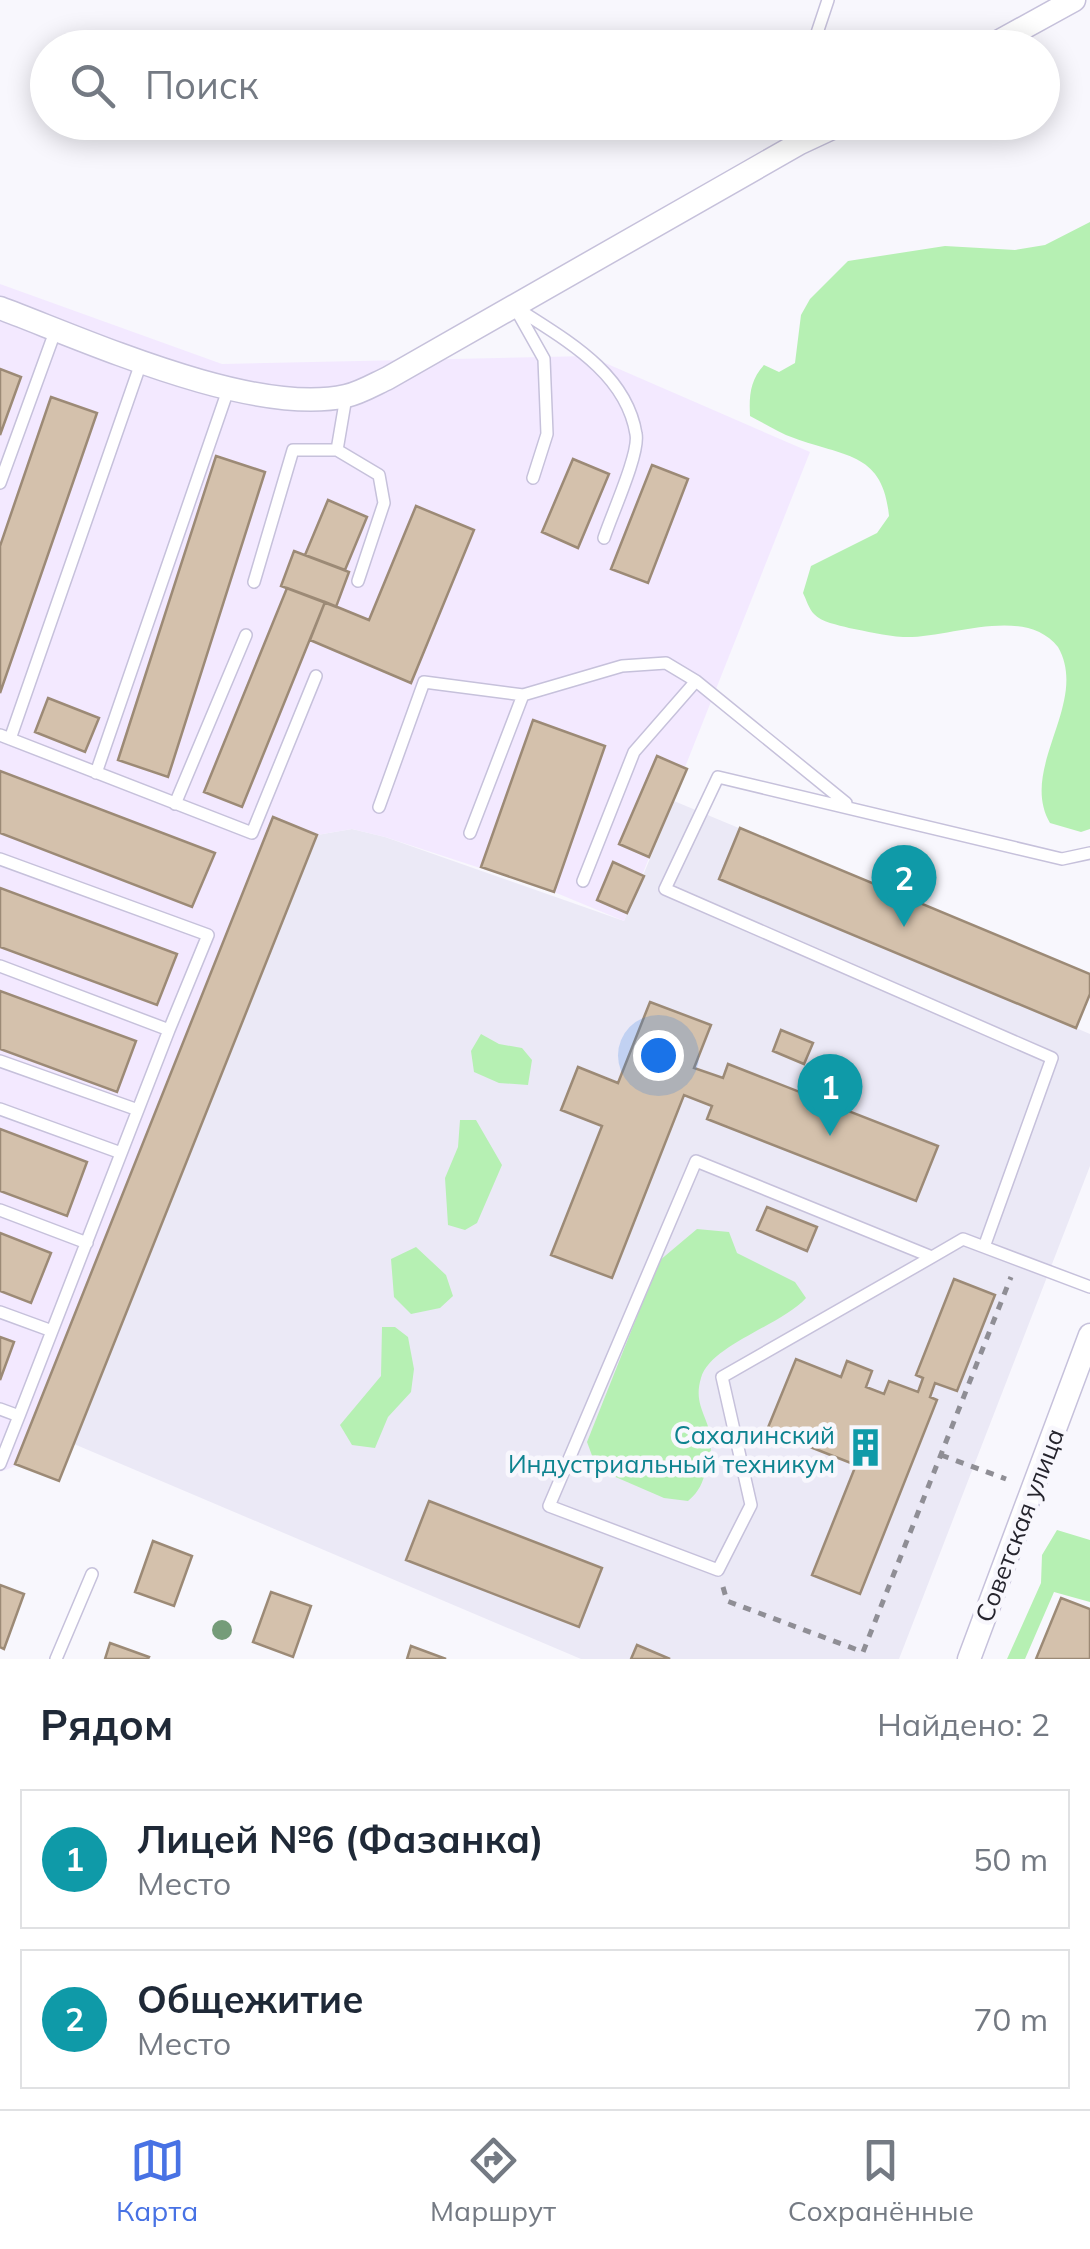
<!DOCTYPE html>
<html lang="ru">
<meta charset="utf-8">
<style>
:root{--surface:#fff;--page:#f2f2f3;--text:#1f2937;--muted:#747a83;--line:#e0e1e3;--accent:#4872e4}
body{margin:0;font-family:Mulish,sans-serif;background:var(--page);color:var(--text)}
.you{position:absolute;left:658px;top:1055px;width:35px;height:35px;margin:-25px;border:8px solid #fff;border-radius:50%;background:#1a73e8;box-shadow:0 0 0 15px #1a73e833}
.badge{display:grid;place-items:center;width:65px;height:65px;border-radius:50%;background:var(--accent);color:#fff;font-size:32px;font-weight:700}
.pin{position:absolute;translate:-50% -82px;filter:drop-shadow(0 2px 5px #0008)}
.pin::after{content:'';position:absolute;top:52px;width:35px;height:30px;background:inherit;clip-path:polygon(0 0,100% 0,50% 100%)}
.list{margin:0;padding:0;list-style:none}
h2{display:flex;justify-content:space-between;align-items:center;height:130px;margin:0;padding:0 40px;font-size:42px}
h2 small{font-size:32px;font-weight:400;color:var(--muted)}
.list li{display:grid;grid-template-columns:65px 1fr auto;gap:30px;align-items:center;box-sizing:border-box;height:140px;margin:0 20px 20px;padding:0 20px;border:2px solid var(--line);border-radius:0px}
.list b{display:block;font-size:38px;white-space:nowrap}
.list p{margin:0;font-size:32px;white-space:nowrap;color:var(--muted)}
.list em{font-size:32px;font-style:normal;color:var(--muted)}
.icon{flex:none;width:55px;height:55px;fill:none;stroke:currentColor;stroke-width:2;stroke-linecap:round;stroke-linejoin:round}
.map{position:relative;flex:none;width:1090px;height:1659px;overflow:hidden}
.search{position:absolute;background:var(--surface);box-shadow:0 5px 25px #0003;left:30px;right:30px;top:30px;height:110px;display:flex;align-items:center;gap:25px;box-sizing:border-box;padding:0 35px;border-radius:55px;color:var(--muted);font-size:38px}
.sheet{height:450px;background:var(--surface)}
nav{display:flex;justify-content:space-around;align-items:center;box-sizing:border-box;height:140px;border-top:2px solid var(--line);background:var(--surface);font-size:28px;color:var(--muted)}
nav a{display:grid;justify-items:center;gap:5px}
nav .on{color:var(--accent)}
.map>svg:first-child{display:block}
.built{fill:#ebe9f6}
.industrial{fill:#f3e9ff}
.green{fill:#b6f0b3}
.building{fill:#d4c1ac;stroke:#9c8a76;stroke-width:2.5}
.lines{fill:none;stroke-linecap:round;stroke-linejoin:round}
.service-casing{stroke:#c6c1db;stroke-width:14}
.minor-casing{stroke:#c6c1db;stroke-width:25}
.path{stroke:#8f8e95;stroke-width:5;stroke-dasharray:8 8;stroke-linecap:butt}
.service{stroke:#fff;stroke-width:11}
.minor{stroke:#fff;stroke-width:22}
.tree{fill:#759c79}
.labels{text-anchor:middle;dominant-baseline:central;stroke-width:9;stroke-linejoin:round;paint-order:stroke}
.culture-label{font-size:25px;fill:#0d838f;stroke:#f8f7fd;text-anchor:end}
.street-label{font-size:25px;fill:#25242d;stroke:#f8f7fd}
</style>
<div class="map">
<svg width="1090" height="1659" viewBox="0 0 1090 1659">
<rect width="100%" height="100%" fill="#f8f7fd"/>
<path class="built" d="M674,801L1090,974V994L1076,1028L1090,1034V1166L899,1659H581L74,1444L317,835L352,829L385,837L624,921Z"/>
<path class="industrial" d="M0,284L222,364L589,356L810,452L624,921L554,892L385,837L352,829L317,835L74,1444L0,1472Z"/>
<path class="green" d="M1090,222V829L1081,832L1050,823C1018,768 1090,703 1058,647C1024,604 948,639 903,637C885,636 866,631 849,628C838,625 821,622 814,614C809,609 806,599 803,593L811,566L877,533L889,516C883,452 845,457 794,438C779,433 764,423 750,416C749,396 750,380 764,365L779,372L795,363L801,315L810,299L848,261L945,246L1015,250L1045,245Z
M481,1034L499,1044L522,1048L532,1060L528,1085L499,1083L474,1072L471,1051Z
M460,1120H476L502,1165L477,1223L465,1230L448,1225L445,1178L458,1147Z
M697,1229L729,1232L737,1253L795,1282L806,1298C782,1325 710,1345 701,1378C690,1414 722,1422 707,1468C702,1483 700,1491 688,1501L664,1498L597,1469L587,1442L659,1261Z
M416,1247L446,1275L453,1296L440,1308L411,1314L394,1297L391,1259Z
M382,1327H395L408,1337L414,1369L411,1392L388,1417L375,1448L352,1445L340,1425L381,1376Z
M1057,1530L1090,1540V1602L1054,1592L1025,1659H1007L1041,1583L1042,1555Z"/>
<path class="building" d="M0,369L21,377L0,435Z
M51,397L97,413L0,693V546Z
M216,456L265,472L168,777L118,760Z
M573,459L609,474L578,548L542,532Z
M652,465L688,479L648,583L611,569Z
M328,500L367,517L345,570L305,555Z
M416,506L474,530L411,683L310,640L325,602L369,620Z
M294,551L349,572L336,607L281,586Z
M287,588L325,602L242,807L204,792Z
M48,698L99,718L85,752L35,732Z
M533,720L605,746L554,892L481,867Z
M657,756L687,769L649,857L619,844Z
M0,771L215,853L192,907L0,833Z
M273,817L317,835L59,1481L15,1464Z
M740,828L1090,974V994L1076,1028L719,879Z
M613,862L644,876L627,913L597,900Z
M0,888L177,954L157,1005L0,947Z
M0,991L136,1041L117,1092L0,1049Z
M650,1002L711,1025L694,1068L723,1078L728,1064L938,1146L916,1201L707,1119L712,1106L684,1095L612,1278L551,1255L602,1126L561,1110L578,1067L618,1083Z
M781,1030L813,1043L804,1064L773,1051Z
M0,1129L87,1162L67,1216L0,1191Z
M767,1207L817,1227L807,1251L757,1230Z
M0,1233L51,1253L31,1303L0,1291Z
M954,1279L995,1295L957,1391L935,1383L930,1397L937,1400L860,1594L812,1575L856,1465L767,1430L796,1359L841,1377L847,1361L872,1371L866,1387L884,1394L889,1381L918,1392L923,1378L916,1375Z
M0,1337L14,1342L0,1380Z
M429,1501L602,1568L579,1627L406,1560Z
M153,1541L192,1556L174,1606L135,1592Z
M0,1585L24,1594L4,1649L0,1647Z
M271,1592L311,1606L293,1657L253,1642Z
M1061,1598L1090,1609V1659H1036Z
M110,1643L149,1657L148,1659H105Z
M637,1645L670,1659H631Z
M411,1646L446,1659H407Z"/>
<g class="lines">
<defs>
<path id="service" d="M812,48L828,0
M800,143L803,122
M515,307C562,338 626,371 636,434C640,453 611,516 604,538
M517,311L544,359L547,434L533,478
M337,450L379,475L384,503L358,581
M0,483L56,329
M254,582L293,450H337L346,397
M0,735L252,833L316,676
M10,739L142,360
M96,773L228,390
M175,804L246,635
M379,807L424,682L523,695L622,666L666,663L696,681
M470,833L523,695
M0,859L208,935L169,1030
M583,881L634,752L696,681L846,803
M0,966L169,1030L19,1416L0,1409
M0,1061L138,1110
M0,1109L121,1153
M0,1210L87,1243
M984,1247L1052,1058L665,889L718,777L1062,859L1090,853
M932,1257L696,1161L549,1506L718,1570L751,1505L722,1377L932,1257L963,1239L1090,1287
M0,1312L52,1331
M0,1464L19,1416
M56,1659L92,1574"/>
<path id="minor" d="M987,48L1074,0
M0,308C88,341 254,417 346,396C360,393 375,384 388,378L800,143L845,122
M969,1659L1090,1335"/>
</defs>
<use href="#service" class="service-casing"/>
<use href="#minor" class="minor-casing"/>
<path class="path" d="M941,1455L1006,1479
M723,1587L727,1601L863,1652L1011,1277"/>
<use href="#service" class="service"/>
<use href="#minor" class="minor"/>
</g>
<circle class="tree" cx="222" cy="1630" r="10"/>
<defs>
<symbol id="building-bare" viewBox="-9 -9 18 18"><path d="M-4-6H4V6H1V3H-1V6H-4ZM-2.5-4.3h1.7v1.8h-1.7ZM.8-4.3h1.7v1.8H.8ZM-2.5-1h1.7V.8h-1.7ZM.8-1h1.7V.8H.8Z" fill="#0f9aa8" stroke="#f8f7fd" stroke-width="2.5" paint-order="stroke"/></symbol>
</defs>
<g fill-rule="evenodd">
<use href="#building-bare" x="838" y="1420" width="55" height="55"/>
</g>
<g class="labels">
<g class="culture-label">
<text x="835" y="1434">Сахалинский<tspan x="835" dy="29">Индустриальный техникум</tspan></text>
</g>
<g class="street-label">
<text transform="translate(1019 1525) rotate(-69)">Советская улица</text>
</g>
</g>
</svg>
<div class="you"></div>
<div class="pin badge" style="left:830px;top:1136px;background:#0f9aa8">1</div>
<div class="pin badge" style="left:904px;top:927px;background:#0f9aa8">2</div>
<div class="search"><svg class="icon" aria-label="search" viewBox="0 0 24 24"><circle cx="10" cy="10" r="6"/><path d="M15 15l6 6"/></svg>Поиск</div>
</div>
<section class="sheet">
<h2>Рядом<small>Найдено: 2</small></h2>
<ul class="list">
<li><span class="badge" style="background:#0f9aa8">1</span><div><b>Лицей №6 (Фазанка)</b><p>Место</p></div><em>50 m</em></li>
<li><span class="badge" style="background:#0f9aa8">2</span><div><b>Общежитие</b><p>Место</p></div><em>70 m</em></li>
</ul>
</section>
<nav>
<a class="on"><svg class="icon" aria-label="map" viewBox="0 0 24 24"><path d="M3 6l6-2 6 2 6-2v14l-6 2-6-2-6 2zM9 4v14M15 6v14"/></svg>Карта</a>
<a><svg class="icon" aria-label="directions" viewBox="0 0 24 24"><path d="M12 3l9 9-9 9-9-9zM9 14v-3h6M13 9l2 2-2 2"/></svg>Маршрут</a>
<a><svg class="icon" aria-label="saved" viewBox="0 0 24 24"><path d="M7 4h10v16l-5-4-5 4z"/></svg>Сохранённые</a>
</nav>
